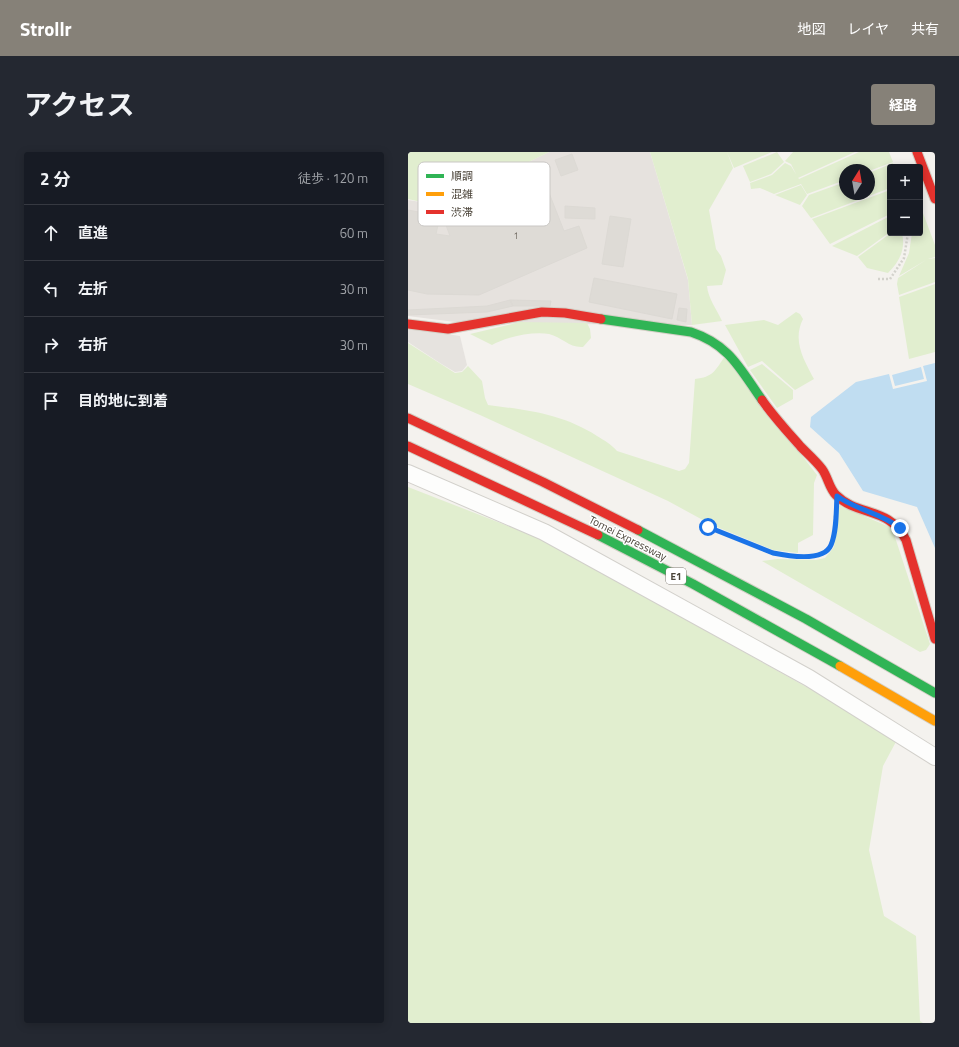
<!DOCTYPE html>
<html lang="ja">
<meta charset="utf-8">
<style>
:root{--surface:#171b24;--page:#242831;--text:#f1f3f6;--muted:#9ea1a6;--line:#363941;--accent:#868178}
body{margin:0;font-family:"Titillium Web","Noto Sans JP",sans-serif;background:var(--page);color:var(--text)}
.controls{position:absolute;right:12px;top:12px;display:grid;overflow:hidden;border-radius:4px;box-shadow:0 2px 10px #0003}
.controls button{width:36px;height:36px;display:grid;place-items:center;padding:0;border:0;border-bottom:1px solid var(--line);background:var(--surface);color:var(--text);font:20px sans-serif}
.compass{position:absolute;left:431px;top:12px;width:36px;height:36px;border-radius:50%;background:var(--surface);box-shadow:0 2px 10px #0003;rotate:11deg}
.stop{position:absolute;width:12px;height:12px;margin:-9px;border:3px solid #1a73e8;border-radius:50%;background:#fff}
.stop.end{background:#1a73e8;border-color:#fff;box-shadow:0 1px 4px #0008}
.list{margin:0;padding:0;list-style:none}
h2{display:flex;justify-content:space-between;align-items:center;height:52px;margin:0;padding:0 16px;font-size:17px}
h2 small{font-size:13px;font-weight:400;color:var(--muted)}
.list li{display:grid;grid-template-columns:26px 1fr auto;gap:12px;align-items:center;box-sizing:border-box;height:56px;padding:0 16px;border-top:1px solid var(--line)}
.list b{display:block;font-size:15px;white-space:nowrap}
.list em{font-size:13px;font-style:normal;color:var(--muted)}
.icon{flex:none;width:22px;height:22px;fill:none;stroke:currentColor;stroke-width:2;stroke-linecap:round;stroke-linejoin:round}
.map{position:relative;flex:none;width:527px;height:871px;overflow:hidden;border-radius:4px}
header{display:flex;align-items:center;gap:24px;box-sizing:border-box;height:56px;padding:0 20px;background:var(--accent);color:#fff}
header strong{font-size:19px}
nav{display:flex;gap:22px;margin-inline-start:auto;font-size:14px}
.intro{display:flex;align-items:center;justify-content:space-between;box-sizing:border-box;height:96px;padding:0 24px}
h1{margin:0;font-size:28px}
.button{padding:10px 18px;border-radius:4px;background:var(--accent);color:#fff;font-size:14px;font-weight:700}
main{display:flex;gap:24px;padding:0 24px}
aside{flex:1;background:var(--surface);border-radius:4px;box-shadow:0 2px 10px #0003}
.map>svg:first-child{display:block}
.industrial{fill:#e6e2de}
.green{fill:#e1eecf}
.parking{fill:#e6e3df}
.water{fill:#c0ddf1}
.building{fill:#dedbd6;stroke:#dcd9d4}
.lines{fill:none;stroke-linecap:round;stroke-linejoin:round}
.street-casing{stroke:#d2d0cb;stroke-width:18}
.fast-casing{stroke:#d3cfc5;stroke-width:11}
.slow-casing{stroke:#d3cfc5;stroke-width:11}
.jam-casing{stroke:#d3cfc5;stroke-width:11}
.path{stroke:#d3d2cc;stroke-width:2.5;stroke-dasharray:2 2;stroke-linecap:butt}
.street{stroke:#fdfdfc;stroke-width:16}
.fast{stroke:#30b455;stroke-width:9}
.slow{stroke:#ff9f0a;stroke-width:9}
.jam{stroke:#e5322d;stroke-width:9}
.route{stroke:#1a73e8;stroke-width:5}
.labels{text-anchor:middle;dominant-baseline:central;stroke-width:3;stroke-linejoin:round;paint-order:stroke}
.number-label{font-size:9px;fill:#706a61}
.shield{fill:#fff;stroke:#817c74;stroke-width:1}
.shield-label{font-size:10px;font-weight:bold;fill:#4b4439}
.street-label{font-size:11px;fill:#4b4439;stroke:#fff}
.key{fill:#fff;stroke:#c9c7c4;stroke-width:1}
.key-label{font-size:11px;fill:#4b4439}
</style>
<header>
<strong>Strollr</strong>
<nav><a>地図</a><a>レイヤ</a><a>共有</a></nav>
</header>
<div class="intro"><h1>アクセス</h1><a class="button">経路</a></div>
<main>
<aside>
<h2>2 分<small>徒歩 · 120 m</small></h2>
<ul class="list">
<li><svg class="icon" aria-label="ahead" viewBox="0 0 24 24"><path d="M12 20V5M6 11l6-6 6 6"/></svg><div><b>直進</b></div><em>60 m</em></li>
<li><svg class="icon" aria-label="left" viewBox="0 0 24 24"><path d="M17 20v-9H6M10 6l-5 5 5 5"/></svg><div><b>左折</b></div><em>30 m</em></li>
<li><svg class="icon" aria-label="right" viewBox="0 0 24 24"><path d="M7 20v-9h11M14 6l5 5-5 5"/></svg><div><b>右折</b></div><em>30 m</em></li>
<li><svg class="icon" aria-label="arrive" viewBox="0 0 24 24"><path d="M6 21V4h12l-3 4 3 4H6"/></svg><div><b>目的地に到着</b></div></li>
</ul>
</aside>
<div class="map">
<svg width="527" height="871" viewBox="0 0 527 871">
<rect width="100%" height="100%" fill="#f4f2ee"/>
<path class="industrial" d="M141,0H242L280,128L284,173L55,171L0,164V48L32,53Z"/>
<path class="green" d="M0,0H141L31,54L0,47Z
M242,0H319L325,16L301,58L308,97L313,104L318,118L314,133L299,134C300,146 309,158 314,169L284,173L280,127Z
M319,0H364L326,16Z
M369,0L376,10L363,22L342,30L335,14Z
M385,0H447L390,26L383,12L377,9Z
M451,0H481L485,10L461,19L437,18V28L399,42L393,32L366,42L352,36L343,37L342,31L364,23L377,11L383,14L391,27Z
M485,11L486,15H482V36L403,66L394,54L401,43L437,30V42H461V21Z
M393,33L399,43L392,53L367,43Z
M482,38V62L422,92L404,67Z
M512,53L527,93V105L520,107L527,106V130L491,143L489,132L490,126L518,108L491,124L501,101L504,81H512Z
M482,64V80L449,104L424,94Z
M483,81H494C498,98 491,110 480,121L459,116L450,105Z
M527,132V200L501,207L491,145Z
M388,160L392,162L395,167C384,189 396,208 406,227L387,238L354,209L340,215L317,173L356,168L370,173Z
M112,170L179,171L182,177L183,186L175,195C161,196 154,185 141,182C125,179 97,185 84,193L62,182Z
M0,191L47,221L54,220L60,214L74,229L77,246L80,253C119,258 155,262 189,284C197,289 203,292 209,299L271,319L277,317L281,311L287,227C305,225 307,219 317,204L409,323L406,331L405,383L390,391V401L365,398L304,373L260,349L72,263L0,232Z
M354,212L385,238V247L369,256L342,218Z
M0,335L131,386L490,586L475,614L461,698L476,764L508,784L512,869L515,871H0Z
M430,353L484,376L522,492L518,498L512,500L354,409L369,407L408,408L417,406L426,395Z"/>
<path class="parking" d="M0,176L52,184L59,213L54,219L47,220L32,211L0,190Z"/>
<path class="water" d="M527,211V396L509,355L455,339L431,301L402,275L403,265L448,230L481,222L485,237L519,229L515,214Z
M513,215L516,227L487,234L484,223Z"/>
<path class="building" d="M164,2L170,18L153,24L147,8Z
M134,23L156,79L171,74L179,96L71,143L19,142L0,138V58L32,64L28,82L42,84L35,65Z
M157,54L187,56V67L157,66Z
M202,64L223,67L215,115L194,112Z
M186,126L269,142L264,167L181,150Z
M102,148L105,154L79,160L0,163V158L79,154Z
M102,148L143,149L142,154H105Z
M271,156L279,157L278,170L269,168Z"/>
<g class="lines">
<defs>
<path id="street" d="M0,321L136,380L401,526L527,605"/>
<path id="fast" d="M193,167L283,180C322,193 332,217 354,248
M230,378L398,467L527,541
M190,383L285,432L432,514"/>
<path id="slow" d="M432,514L527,569"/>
<path id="jam" d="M509,0L527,47
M0,172L40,177L134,160L157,161L193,167
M354,248C366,265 379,279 393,295C400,302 408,309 414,317C420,325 421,336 428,343C450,365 481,354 498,388L527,487
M0,266L135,330L230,378
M0,294L190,383"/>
</defs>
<use href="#street" class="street-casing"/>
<use href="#fast" class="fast-casing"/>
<use href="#slow" class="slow-casing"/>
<use href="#jam" class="jam-casing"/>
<path class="path" d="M470,127H482L496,106L500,81
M300,375C324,384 401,422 421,396C428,388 426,373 427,363"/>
<use href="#street" class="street"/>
<use href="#fast" class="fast"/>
<use href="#slow" class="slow"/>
<use href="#jam" class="jam"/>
</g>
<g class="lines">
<path class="route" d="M300,375L365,401C380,404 416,410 423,393C429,379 428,359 429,344C448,358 473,361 492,376"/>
</g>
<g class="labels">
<g class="number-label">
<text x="108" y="83">1</text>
</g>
<rect class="shield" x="258" y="416" width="20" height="16" rx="3"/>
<g class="shield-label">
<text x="268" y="424">E1</text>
</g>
<g class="street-label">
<text transform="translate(220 386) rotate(27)">Tomei Expressway</text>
</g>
</g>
<rect x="10" y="10" width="132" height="64" rx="6" class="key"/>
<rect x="18" y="22" width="18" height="4" fill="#30b455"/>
<rect x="18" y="40" width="18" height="4" fill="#ff9f0a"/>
<rect x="18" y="58" width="18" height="4" fill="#e5322d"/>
<g class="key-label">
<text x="43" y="28">順調</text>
<text x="43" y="46">混雑</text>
<text x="43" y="64">渋滞</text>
</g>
</svg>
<div class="controls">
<button>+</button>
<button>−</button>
</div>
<svg class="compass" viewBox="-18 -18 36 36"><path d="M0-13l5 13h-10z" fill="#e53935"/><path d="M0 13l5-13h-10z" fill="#9ea1a6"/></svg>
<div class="stop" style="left:300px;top:375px"></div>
<div class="stop end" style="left:492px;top:376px"></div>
</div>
</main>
